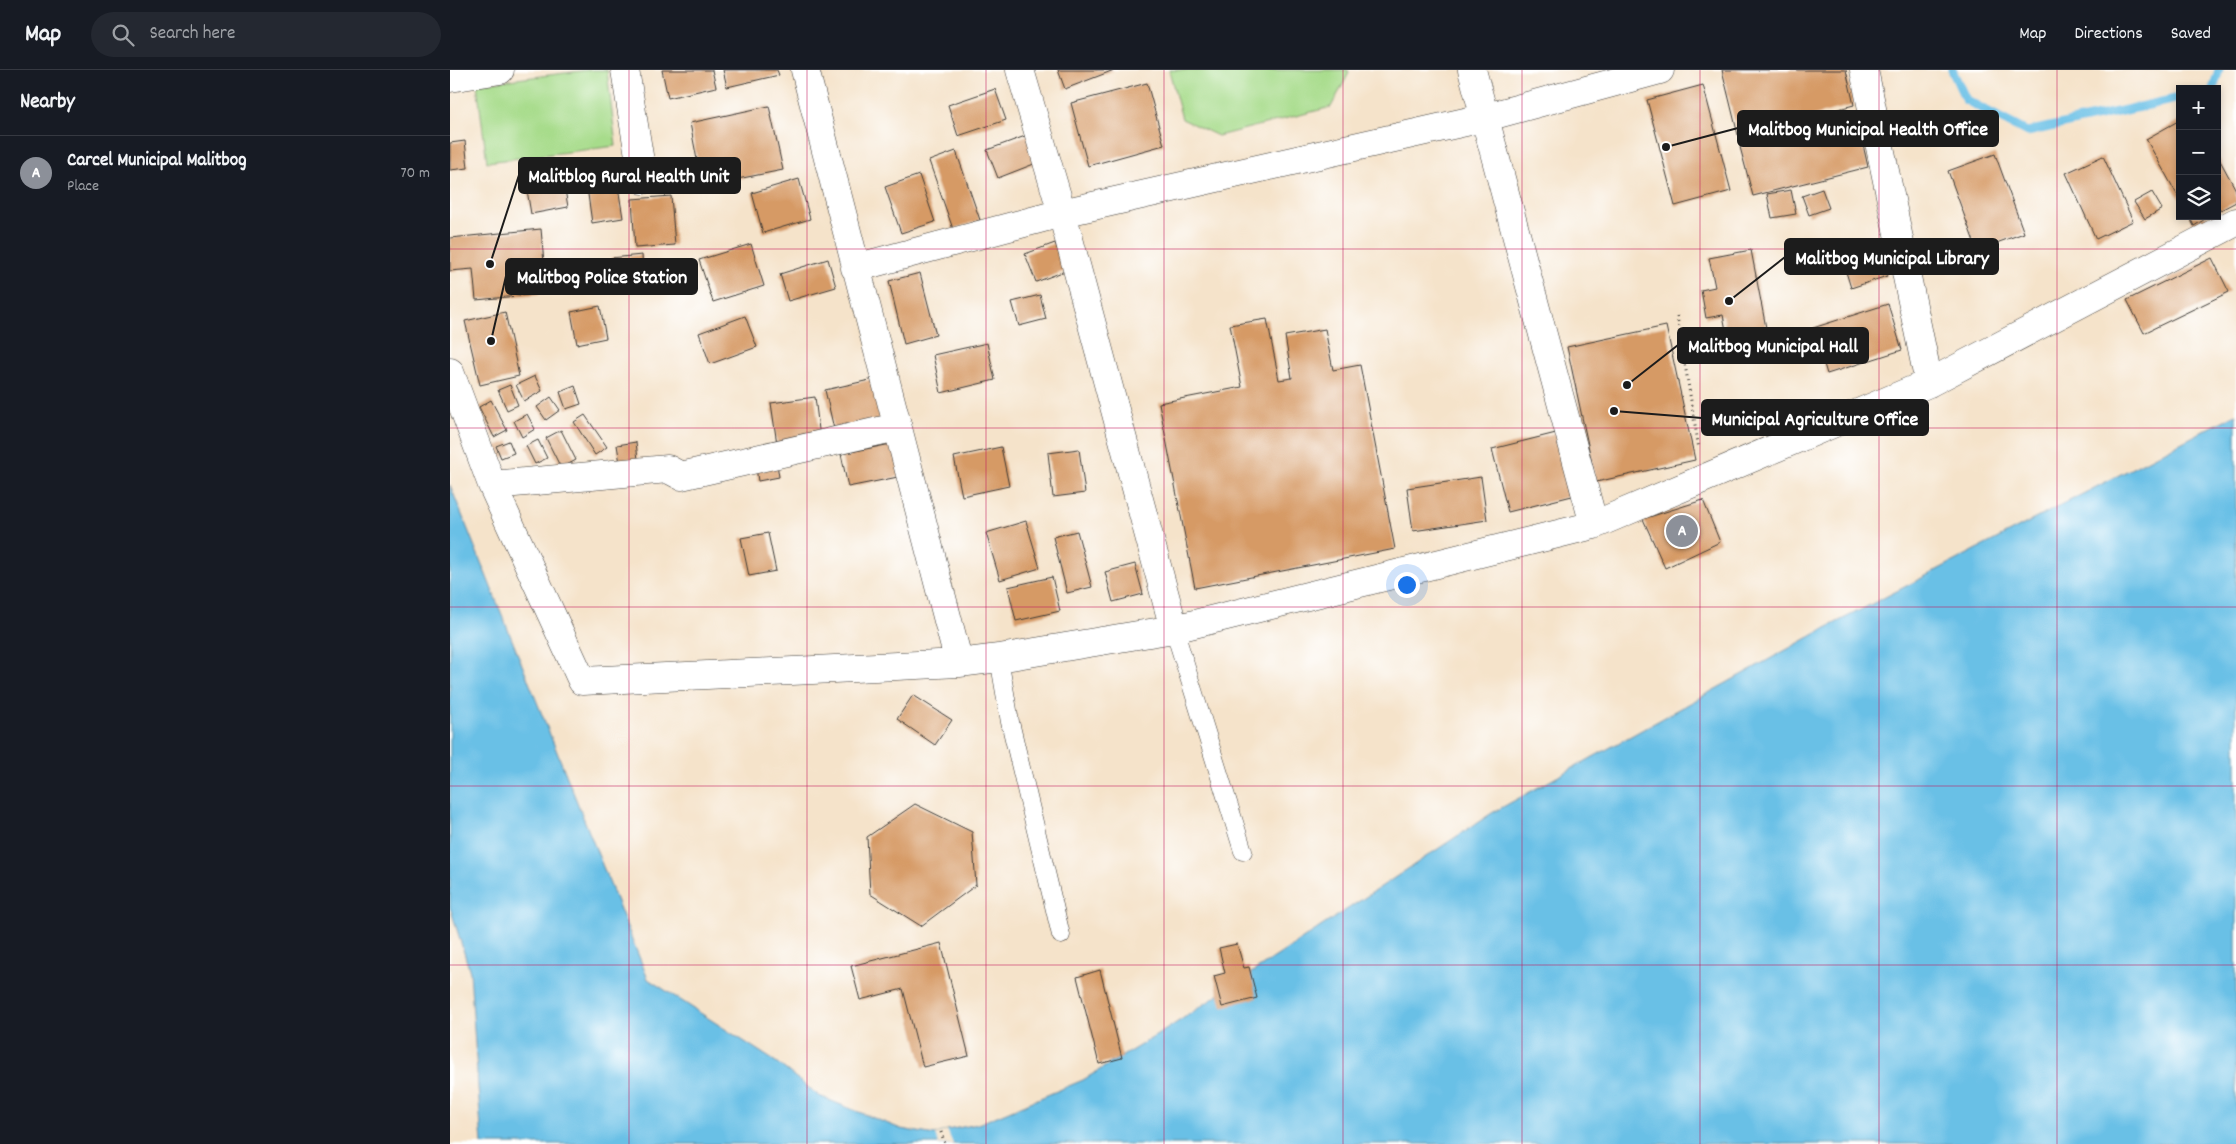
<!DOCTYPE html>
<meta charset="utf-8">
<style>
:root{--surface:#171b24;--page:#242831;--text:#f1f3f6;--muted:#9ea1a6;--line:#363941;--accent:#8c9099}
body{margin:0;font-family:Dekko,sans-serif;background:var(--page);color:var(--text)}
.controls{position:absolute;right:15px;top:15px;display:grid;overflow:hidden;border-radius:0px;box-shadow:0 2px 8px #0003}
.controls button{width:45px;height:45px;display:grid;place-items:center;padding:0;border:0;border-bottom:1px solid var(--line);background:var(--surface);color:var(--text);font:25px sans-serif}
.you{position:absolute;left:956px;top:514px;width:18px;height:18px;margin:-12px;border:4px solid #fff;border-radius:50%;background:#1a73e8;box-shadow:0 0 0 8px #1a73e833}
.badge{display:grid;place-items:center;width:32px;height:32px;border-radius:50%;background:var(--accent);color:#fff;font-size:16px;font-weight:700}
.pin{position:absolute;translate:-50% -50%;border:2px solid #fff;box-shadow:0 1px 5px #0006}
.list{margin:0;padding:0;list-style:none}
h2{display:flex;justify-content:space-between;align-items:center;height:65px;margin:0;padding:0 20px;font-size:21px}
h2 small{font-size:16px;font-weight:400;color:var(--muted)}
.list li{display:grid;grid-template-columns:32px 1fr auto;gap:15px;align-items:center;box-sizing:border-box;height:75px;padding:0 20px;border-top:1px solid var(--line)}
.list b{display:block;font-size:19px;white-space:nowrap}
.list p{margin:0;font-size:16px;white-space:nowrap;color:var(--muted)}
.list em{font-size:16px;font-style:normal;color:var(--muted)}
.icon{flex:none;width:28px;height:28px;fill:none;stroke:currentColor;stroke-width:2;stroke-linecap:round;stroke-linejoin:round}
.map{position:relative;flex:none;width:1786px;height:1074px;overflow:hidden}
header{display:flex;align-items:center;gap:30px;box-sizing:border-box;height:70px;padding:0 25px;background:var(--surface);border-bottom:1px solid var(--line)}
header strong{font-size:24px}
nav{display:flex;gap:28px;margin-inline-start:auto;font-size:18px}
.search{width:350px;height:45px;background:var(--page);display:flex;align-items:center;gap:12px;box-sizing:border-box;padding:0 18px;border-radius:28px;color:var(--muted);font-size:19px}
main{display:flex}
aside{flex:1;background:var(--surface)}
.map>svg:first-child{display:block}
.green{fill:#a7dc8b;stroke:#627c54}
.water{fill:#69c0e6;stroke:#426e81}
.pier{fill:#f5e3ca}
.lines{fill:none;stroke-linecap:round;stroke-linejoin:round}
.stream{stroke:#69c0e6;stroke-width:9}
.building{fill:#d69a65}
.lane-casing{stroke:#3d3a36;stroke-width:19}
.street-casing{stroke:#3d3a36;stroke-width:29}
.path{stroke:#3d3a36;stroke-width:3;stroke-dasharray:1 4;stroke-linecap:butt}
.lane{stroke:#fff;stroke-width:18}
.street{stroke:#fff;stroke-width:28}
.grid{fill:none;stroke:#c2185b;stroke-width:1;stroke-opacity:0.55}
.leader{fill:none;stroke:#1c1c1c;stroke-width:2}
.callout-dot{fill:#1c1c1c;stroke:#fff;stroke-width:2}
.callout{fill:#1c1c1c;stroke:#1c1c1c;stroke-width:2}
.callout-label{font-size:20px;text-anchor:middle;font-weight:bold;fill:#fff}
</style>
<header>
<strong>Map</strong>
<div class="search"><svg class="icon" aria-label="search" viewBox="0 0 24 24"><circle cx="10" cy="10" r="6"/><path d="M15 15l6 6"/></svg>Search here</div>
<nav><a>Map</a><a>Directions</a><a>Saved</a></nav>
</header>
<main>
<aside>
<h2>Nearby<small></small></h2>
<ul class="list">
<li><span class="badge">A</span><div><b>Carcel Municipal Malitbog</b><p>Place</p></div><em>70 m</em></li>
</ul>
</aside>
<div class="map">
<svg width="1786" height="1074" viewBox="0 0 1786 1074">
<rect width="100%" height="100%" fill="#fff"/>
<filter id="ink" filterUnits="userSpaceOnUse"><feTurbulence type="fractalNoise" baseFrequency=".02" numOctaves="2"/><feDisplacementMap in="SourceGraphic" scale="10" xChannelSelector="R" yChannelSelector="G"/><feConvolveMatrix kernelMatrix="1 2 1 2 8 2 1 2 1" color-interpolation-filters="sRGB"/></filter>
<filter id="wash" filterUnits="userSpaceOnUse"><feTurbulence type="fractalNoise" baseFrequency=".0096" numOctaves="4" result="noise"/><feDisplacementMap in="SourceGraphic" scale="20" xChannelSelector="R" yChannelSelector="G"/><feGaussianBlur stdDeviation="1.12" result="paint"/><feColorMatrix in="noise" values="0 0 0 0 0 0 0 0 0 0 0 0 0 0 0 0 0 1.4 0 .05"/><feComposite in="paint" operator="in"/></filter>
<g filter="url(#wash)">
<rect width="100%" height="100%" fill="#f5e3ca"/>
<path class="green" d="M139,0H157L166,76L37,92L27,14Z
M719,0H898L899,3L881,37L768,66L732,49Z"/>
<path class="water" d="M1786,344V1074H32L20,902L0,837V415L198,909L326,992L369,1026L451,1059L485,1065L497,1060L528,1054L633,1010L717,959L1042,743L1372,560Z"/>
<path class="pier" d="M497,1060L503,1074H489L485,1065Z"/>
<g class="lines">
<path class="stream" d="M1502,0L1516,30L1577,62L1730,28
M1763,19L1769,0"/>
</g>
<g id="blocks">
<path class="building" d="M212,0H262L266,17L218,28Z
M273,0H327L329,5L277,17Z
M608,0H664L615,19Z
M1272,0H1396L1404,35L1288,65Z
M697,13L714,75L638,96L621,33Z
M1253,15L1281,121L1225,136L1197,30Z
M545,19L556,50L508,66L498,35Z
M319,36L333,100L252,116L240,53Z
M1407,48L1418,97L1303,126L1290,77Z
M1730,50V130L1696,69Z
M578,65L589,92L548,108L537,80Z
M15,71L18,98L0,100V73Z
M506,81L530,150L503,159L479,91Z
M1545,84L1574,163L1527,180L1498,101Z
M1767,85L1786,120V132L1767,142Z
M1653,86L1683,151L1646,169L1616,103Z
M111,96L118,137L81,144L74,102Z
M165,98L173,148L142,153L135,103Z
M469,105L485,152L451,163L435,117Z
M349,109L360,149L313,163L302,123Z
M1372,119L1379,138L1359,145L1352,126Z
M1341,120L1346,144L1322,148L1317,124Z
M1702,122L1712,139L1695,149L1684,132Z
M221,126L225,175L185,178L182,129Z
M1739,146H1760L1744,156Z
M91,159L94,193L64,196L65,203L97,200L99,223L26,230L23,199L0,201V168Z
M605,173L615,201L586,212L575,184Z
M301,174L314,216L263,232L249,190Z
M1427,177L1437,206L1401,218L1392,189Z
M1301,180L1317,263L1278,271L1273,245L1256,248L1251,220L1265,217L1259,188Z
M192,185L194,217L164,220L161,188Z
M1762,188L1779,222L1694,263L1677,230Z
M378,189L386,217L338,231L330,204Z
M470,203L486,265L454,274L439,211Z
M590,225L596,249L569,256L562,232Z
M1438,234L1452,280L1377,304L1363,258Z
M150,236L156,268L127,274L121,242Z
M55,242L69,306L30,315L15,251Z
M295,246L307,277L260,294L249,263Z
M817,249L829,310L842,308L835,266L875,259L883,300L910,295L945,479L745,518L709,333L792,317L780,255Z
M1216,256L1245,390L1146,412L1117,277Z
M537,273L545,310L491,323L483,285Z
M85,306L92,321L74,331L66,315Z
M424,309L432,349L384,359L375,320Z
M60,315L68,335L57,340L48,320Z
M125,316L131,334L116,339L110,322Z
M101,327L110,340L96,350L87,337Z
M365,327L370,368L327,374L321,333Z
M41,330L57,360L44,367L29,337Z
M77,344L85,359L72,367L64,351Z
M135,345L157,377L145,385L124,352Z
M111,360L126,390L111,398L96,368Z
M1106,363L1122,426L1058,442L1042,379Z
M88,370L97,388L85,394L76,376Z
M59,371L64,383L51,388L46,376Z
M186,372L188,390L170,393L167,375Z
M446,373L453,406L398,417L391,384Z
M551,377L559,416L512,426L504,387Z
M629,379L635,423L603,427L598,383Z
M327,394L329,407L308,411L306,398Z
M1031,407L1037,450L963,461L957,418Z
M1253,430L1270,472L1215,498L1193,449Z
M576,451L590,498L550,510L536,463Z
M627,461L642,517L617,523L603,467Z
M318,463L326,501L299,506L291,468Z
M685,494L693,524L663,532L655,502Z
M602,507L610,541L566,551L558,517Z
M463,625L502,650L485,675L447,649Z
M465,734L522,762L526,815L471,856L420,824L417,767Z
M491,873L519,986L473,997L453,919L410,930L401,896Z
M787,874L794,898L799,897L807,928L772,937L764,906L775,903L769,878Z
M650,900L672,988L649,994L627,907Z"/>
</g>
</g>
<g filter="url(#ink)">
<use href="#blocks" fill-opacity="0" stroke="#3d3a36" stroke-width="1"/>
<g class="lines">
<defs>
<path id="lane" d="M724,559L793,781
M549,588L560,652L611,865"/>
<path id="street" d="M175,0L193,110
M355,0L509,593
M570,0L612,143L724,559
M1022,0L1144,455
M1414,0L1479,313
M0,8L50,0
M405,198L612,143L1033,48L1210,0
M0,302L42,415L132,611L509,593L549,588L724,559L1144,455L1479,313L1786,152
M42,415L218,399L231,406L447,357"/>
</defs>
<use href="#lane" class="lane-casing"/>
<use href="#street" class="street-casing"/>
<path class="path" d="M1227,246L1249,379
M491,1062L495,1074"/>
<use href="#lane" class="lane"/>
<use href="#street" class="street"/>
</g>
</g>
<path class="grid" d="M179,0V1074M357,0V1074M536,0V1074M714,0V1074M893,0V1074M1072,0V1074M1250,0V1074M1429,0V1074M1607,0V1074M0,179H1786M0,358H1786M0,537H1786M0,716H1786M0,895H1786"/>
<path class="leader" d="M1216 77L1288 58M40 194L69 105M1279 231L1335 187M41 271L56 206M1177 315L1228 275M1164 341L1252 348"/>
<g class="callout-dot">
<circle cx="1216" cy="77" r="5"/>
<circle cx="40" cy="194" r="5"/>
<circle cx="1279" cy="231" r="5"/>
<circle cx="41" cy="271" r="5"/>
<circle cx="1177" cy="315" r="5"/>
<circle cx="1164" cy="341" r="5"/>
</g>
<g class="callout">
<rect x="1288" y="41" width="260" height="35" rx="5"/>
<rect x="69" y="88" width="221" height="35" rx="5"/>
<rect x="1335" y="169" width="213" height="35" rx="5"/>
<rect x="56" y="189" width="191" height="35" rx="5"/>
<rect x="1228" y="258" width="190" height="35" rx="5"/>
<rect x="1252" y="330" width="226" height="35" rx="5"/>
</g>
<g class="callout-label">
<text x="1418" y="65">Malitbog Municipal Health Office</text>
<text x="179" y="112">Malitblog Rural Health Unit</text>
<text x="1442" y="194">Malitbog Municipal Library</text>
<text x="152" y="213">Malitbog Police Station</text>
<text x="1323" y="282">Malitbog Municipal Hall</text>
<text x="1365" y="355">Municipal Agriculture Office</text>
</g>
</svg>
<div class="controls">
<button>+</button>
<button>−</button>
<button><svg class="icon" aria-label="layers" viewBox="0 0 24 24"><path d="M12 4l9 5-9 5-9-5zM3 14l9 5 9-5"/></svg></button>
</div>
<div class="you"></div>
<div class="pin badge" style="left:1232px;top:461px">A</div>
</div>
</main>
